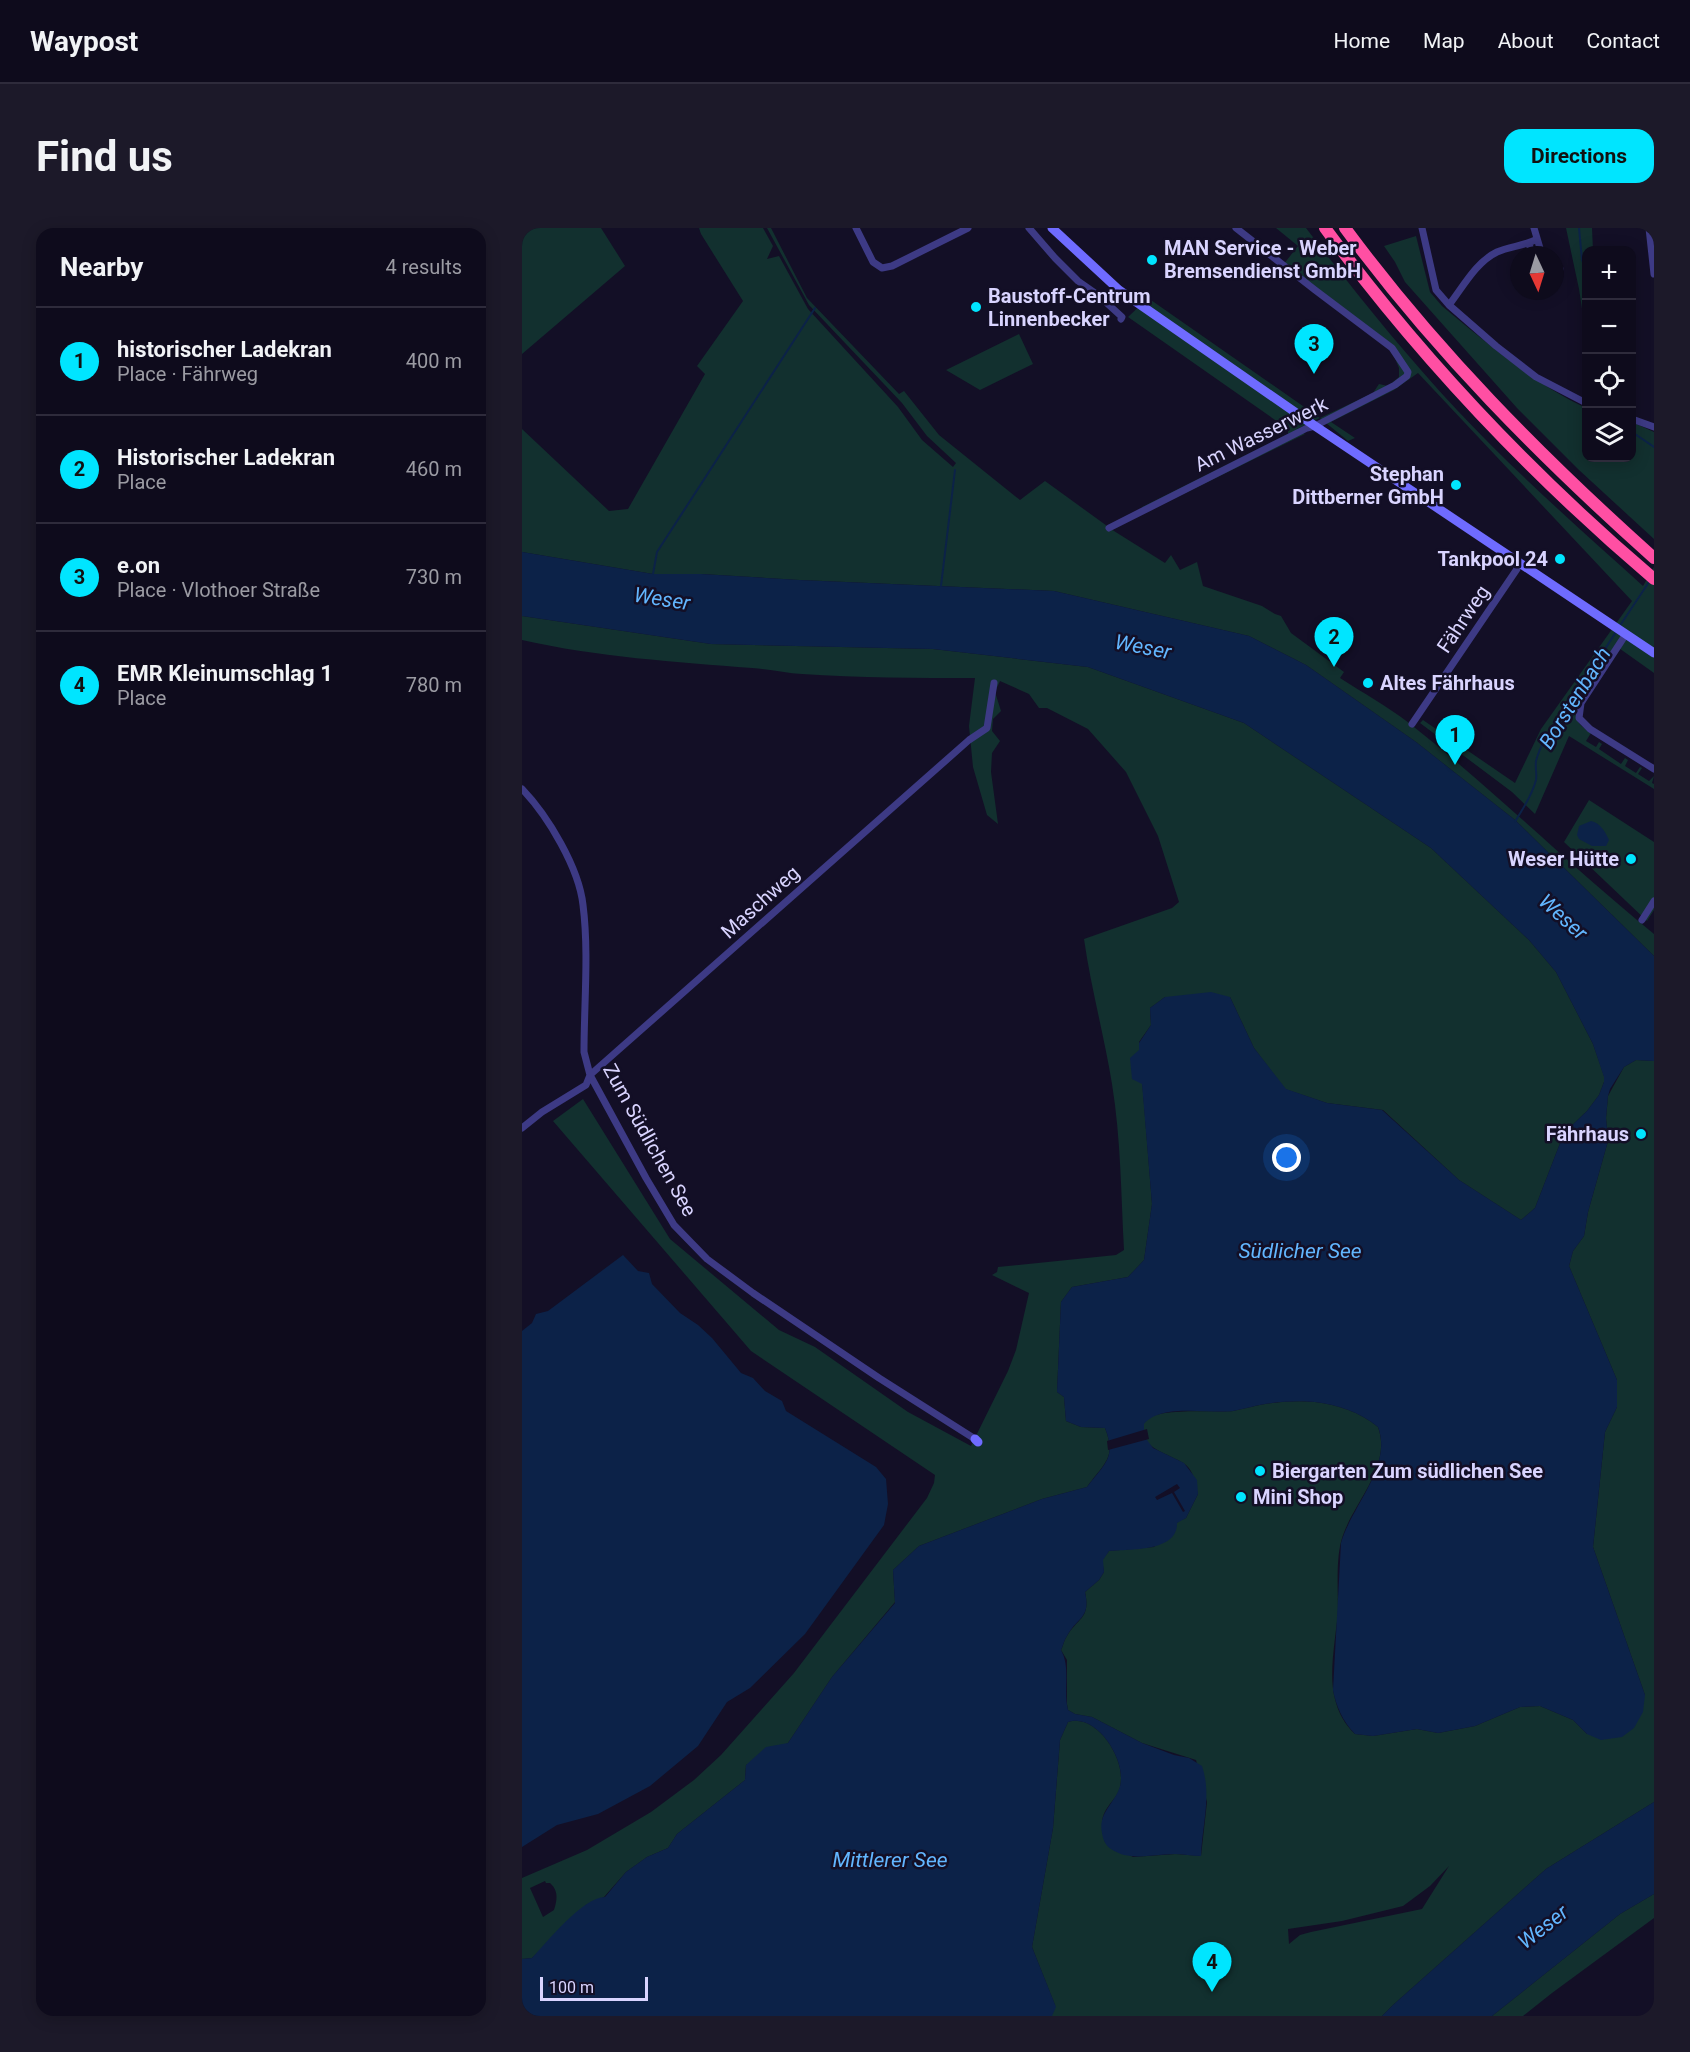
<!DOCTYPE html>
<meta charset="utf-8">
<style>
:root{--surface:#0e0b1c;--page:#1c1929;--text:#f1f3f6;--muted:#9b9ba3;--line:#2e2b3b;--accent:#00e5ff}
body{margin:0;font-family:Roboto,sans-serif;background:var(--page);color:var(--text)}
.controls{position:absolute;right:18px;top:18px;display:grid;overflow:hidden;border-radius:12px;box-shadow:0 3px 15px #0003}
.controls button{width:54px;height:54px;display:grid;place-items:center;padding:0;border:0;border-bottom:2px solid var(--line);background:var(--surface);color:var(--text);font:30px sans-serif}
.compass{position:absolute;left:988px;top:18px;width:54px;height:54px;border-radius:50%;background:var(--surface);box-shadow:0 3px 15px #0003;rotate:176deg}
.scale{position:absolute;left:18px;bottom:15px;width:108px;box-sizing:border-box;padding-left:6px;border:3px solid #d9d4ff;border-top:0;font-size:16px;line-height:21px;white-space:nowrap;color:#d9d4ff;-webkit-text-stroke:4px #130f26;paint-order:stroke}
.you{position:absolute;left:765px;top:930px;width:21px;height:21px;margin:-15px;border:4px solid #fff;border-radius:50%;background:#1a73e8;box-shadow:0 0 0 9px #1a73e833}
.badge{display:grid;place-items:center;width:39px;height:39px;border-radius:50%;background:var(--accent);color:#111;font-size:20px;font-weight:700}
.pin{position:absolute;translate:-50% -50px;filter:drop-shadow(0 2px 3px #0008)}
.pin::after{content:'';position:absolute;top:32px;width:21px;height:18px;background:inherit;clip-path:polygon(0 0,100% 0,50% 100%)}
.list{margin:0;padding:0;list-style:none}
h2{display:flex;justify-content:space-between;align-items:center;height:78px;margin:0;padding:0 24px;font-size:26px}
h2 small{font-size:20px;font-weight:400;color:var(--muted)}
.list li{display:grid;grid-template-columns:39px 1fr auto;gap:18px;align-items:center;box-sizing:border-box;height:108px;padding:0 24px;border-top:2px solid var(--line)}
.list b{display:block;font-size:22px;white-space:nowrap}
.list p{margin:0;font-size:20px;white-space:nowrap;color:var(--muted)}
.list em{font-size:20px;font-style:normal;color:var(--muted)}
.icon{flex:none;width:33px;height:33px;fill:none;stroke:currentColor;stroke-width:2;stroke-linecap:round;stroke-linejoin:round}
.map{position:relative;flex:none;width:1132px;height:1788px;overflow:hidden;border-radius:18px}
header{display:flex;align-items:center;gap:36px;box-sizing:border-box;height:84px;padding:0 30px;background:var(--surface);border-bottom:2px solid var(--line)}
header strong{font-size:28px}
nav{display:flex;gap:33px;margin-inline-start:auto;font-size:21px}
.intro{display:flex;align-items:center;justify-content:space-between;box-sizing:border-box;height:144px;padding:0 36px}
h1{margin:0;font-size:42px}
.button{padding:15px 27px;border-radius:18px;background:var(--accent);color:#111;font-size:21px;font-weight:700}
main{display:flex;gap:36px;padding:0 36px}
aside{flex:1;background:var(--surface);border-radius:18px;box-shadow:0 3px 15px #0003}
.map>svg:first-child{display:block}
.green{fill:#12302f;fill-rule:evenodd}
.water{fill:#0c2248}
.pier{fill:#130f26}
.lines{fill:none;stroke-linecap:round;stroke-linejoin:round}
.stream{stroke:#0c2248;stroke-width:2}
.street{stroke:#3d3a85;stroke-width:7}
.secondary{stroke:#6f6bff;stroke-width:9}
.highway{stroke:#ff4fa3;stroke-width:12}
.poi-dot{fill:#00e5ff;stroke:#130f26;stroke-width:2}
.labels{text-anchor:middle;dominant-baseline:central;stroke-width:5;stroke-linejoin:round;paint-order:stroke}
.poi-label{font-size:20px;font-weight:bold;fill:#d9d4ff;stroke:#130f26;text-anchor:start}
.street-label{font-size:20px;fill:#d9d4ff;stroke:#130f26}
.water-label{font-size:21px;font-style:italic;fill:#62b6ff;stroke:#130f26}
</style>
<header>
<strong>Waypost</strong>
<nav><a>Home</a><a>Map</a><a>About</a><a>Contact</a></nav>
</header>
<div class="intro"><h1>Find us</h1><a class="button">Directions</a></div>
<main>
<aside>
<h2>Nearby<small>4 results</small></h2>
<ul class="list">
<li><span class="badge">1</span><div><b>historischer Ladekran</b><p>Place · Fährweg</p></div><em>400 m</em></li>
<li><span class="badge">2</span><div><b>Historischer Ladekran</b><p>Place</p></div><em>460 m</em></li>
<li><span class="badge">3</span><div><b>e.on</b><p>Place · Vlothoer Straße</p></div><em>730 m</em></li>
<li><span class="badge">4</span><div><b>EMR Kleinumschlag 1</b><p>Place</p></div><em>780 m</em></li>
</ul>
</aside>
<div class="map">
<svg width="1132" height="1788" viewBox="0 0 1132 1788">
<rect width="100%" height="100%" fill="#130f26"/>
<path class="green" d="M0,0H79L103,38L0,126Z
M177,0H241L251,18L245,31L257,28L286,81L376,179L400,212L431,239L434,235L405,208L380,175L287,77L245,0H249L285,70L377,166L382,163L417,207L498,272L523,253L592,303L643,335L649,327L658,342L675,334L681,358L740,378L753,386L759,388L769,405L822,444L818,450C841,465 865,478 887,495C972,562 1048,638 1132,706V728L993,592L894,514L784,437L727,408L532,363L277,352L179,346H131L0,324V201L87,283L106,281L183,146L175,138L221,73L179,6Z
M754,0H784C832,63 881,124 935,182C993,244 1058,301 1121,358L1132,339V445L1094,418C1084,433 1050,472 1054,488C1056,497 1062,500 1069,505L1064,513L1074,519L1077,514L1080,516L1077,521L1099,536L1103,530L1106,532L1103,538L1114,545L1118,539L1120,540L1116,546L1127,553L1132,548L1130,555L1132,556V561L1047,508L1013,586L990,564L898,495L901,492L993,555L1019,501L1110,373L896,145L872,162L809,194L833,210L826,213L798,190L775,201L783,206L623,285L620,279L766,206V201L606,89L626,70L798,190L851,165L857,156L866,158L877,149V140L869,121L731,17L761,37L776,18Z
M1044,0H1070L1071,22H1064V154L1060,153L1064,107L1057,61Z
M894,8L908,64L920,78C965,115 1011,155 1064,180V230H1110V194L1132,204V311L1057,242L995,180L883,54L873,34L862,18Z
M497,106L511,136L458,162L424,142Z
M0,388L189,416L411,421L566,439L722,495L909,620L1007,712L1034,744L1071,816L1082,848V854L1077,867L1065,883L1042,905L1013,980L999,992L937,952L861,882L805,875L763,861L732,820L708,769H643L628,780L629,797L617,814L630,976L622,1032L606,1049L550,1059L539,1074L535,1164L542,1169L544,1193L559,1199L583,1200C595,1230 582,1235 565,1259L520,1271L397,1318L371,1342L373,1374L310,1449L266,1515L224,1537L223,1552L155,1606L146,1620L125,1629L104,1644L82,1669L64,1677L10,1730L0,1731V1650L65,1622L129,1584L172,1552L199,1527L272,1445L405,1270L412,1255L413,1247L229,1123L31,893L61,871L148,1011L257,1102L293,1119L386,1184L449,1218L486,1143L494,1122L507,1065L470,1047L475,1044L476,1039L594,1027L602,1022C599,967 599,911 590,856C582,807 569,760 562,711L650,680L657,674L636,608L604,544L566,501L525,480H517L507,466L478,453L473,464L479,483L471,491L470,503L478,513L470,525L469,544L476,596L465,587L451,539L447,498L453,450C395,450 338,450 280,446C264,445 247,441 230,440C154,434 75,429 0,412ZM23,1653L24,1655H28C37,1663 35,1672 32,1682L21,1689L8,1660Z
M1067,572L1132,614V682L1125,693L1042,614Z
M1114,832L1132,833V1574L1024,1641L871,1777L860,1788H498L533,1777L510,1719L531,1600L538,1512L546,1494C573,1485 600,1526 599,1551C599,1578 571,1575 583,1614L611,1629L654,1626L679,1628L685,1574L674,1532L620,1515L570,1489L553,1486L546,1482L545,1476V1432L539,1422C541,1418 542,1412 545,1408C555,1390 569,1391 563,1364L577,1352L582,1344L580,1332L587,1323L632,1319L657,1293L664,1290L676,1266C673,1255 672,1244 664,1237C652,1227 612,1220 622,1195C629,1178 695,1185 711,1183C717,1182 723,1180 729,1179C748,1174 773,1172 793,1174C816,1177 838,1184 856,1199C871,1240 828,1277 819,1314C814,1333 816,1363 816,1383C814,1409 806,1446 813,1471C816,1484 823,1497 833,1506L851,1508L895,1501L916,1505L953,1498L998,1479L1018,1478L1051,1492L1065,1506L1123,1467L1071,1319L1083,1204L1095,1179V1152L1047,1038L1051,1023L1062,1008L1066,984L1086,913L1084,890L1086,868L1102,839ZM927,1638L900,1681L789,1704L778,1707L767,1716L766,1701L820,1693L881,1678L908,1658Z
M1132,1666V1690L1030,1765L1001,1788H970L1098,1686Z"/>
<path class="water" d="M0,324L131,346H179L277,352L532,363L727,408L784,437L894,514L993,592L1132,728V833L1114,832L1102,839L1088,861L1086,868L1084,890L1086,913L1066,984L1062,1008L1051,1023L1047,1038L1095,1152V1179L1083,1204L1071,1319L1123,1467L1121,1484L1112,1500L1100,1509L1079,1512L1065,1506L1051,1492L1018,1478L998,1479L953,1498L916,1505L895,1501L851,1508L833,1506C821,1494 814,1478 811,1462L819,1315C829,1279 871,1238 856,1199C838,1184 816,1177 793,1174C775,1172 746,1174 729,1179C723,1180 717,1182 711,1183C687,1186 639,1175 622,1196V1203L625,1212L631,1220L662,1235L675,1252L676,1266L664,1290L655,1295C656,1324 608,1321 587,1323L581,1332L582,1344L577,1352L563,1364C569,1391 555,1389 545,1408C542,1412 541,1418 539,1422C549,1440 541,1462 546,1482L553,1486L570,1489L620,1515L652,1527L667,1530L680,1538C690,1567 680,1598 679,1628C670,1628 661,1626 652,1626C630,1626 608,1634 589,1621C583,1617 581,1611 580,1605C575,1582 599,1572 599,1551C600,1526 573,1485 546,1494L538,1512L531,1600L510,1719L534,1779L530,1788H0V1731L10,1730C25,1714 61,1669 83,1669L104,1644L125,1629L146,1620L155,1606L223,1552L224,1537L244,1519L266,1515L310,1449L373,1375L371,1342L397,1318L520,1271L565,1259C582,1236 595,1230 583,1200L559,1199L544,1193L542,1169L535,1164L539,1074L550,1059L606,1049L622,1032L630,976L620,856L610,851L608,830L617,822V815L629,797L628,780L643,769L689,764L708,769L732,820L764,861L805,875L860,882L937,952L999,992L1013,980L1042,905L1065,883L1077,867L1082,854V849L1071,816L1034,744L1007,712L909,620L722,495L566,439L411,421L189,416L0,388Z
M1069,593C1078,595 1083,603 1087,612L1084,618H1070L1057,611L1055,607L1057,598Z
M101,1027L116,1043L127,1045L130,1056L158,1085L176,1097L190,1110L219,1145L231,1150L243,1163L260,1173L264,1183L354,1239L364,1251L366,1276L362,1297L283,1406L228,1460L205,1474L176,1518L128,1558L76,1586L35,1597L0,1619V1103L10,1095L14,1086L26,1083Z
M1132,1574V1666L1098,1686L970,1788H860L871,1777L1024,1641Z"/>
<path class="pier" d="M625,1201L627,1211L586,1222L585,1213Z
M655,1256L658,1260L652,1264L663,1283L661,1284L650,1265L635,1272L633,1269Z"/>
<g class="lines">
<path class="stream" d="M1057,0L1060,32L1064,40
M1110,204L1132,219
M131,346L135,324L293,80
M419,358L433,242
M1097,399L1127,354
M993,594C1001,580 1010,568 1014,552C1015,546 1013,539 1014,533C1018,517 1029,501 1038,488C1045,479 1048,469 1057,461L1094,404"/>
<path class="street" d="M334,0L351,34L360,40L370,38L446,0
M507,0L533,30L556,53L576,67L600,89L599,91
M900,0L914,62L927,77L974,118L1014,149L1064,175
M1012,0L1020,27
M1127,0L1132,46
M1007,15L1010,27
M1033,41H1038
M927,77C941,59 954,34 975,24C988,18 1003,18 1015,11
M1110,191L1132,199
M587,300L785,200L793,198L873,157L885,148L886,144L870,120L793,62L714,0
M1104,406L1059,475L1057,490L1068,501L1132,541
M890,496L995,341L996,333
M0,561C26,588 57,640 61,677C67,724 62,776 62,824L68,847L124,950L152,997L185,1031L231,1065L357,1150L453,1211
M1120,692L1132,673
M0,900L20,884L64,857L68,847L447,512L465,500L472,455"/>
<path class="secondary" d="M530,0L597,62L793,198L1132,425
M453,1211L456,1214"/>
<path class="highway" d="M803,0C898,129 1010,247 1132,351
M823,0C913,122 1019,229 1132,330"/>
</g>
<g class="poi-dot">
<circle cx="630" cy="32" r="6"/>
<circle cx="454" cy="79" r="6"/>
<circle cx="934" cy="257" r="6"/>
<circle cx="1038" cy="331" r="6"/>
<circle cx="846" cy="455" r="6"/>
<circle cx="1109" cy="631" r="6"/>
<circle cx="1119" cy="906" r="6"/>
<circle cx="738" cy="1243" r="6"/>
<circle cx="719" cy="1269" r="6"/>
</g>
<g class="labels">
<g class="poi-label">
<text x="642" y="20">MAN Service - Weber<tspan x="642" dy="23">Bremsendienst GmbH</tspan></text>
<text x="466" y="68">Baustoff-Centrum<tspan x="466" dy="23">Linnenbecker</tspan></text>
<text x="922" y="246" text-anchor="end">Stephan<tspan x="922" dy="23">Dittberner GmbH</tspan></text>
<text x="1026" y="331" text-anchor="end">Tankpool 24</text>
<text x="858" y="455">Altes Fährhaus</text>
<text x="1097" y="631" text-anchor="end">Weser Hütte</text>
<text x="1107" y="906" text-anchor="end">Fährhaus</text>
<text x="750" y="1243">Biergarten Zum südlichen See</text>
<text x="731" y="1269">Mini Shop</text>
</g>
<g class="street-label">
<text transform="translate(739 206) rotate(-26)">Am Wasserwerk</text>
<text transform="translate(941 391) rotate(-56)">Fährweg</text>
<text transform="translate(238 674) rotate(-42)">Maschweg</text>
<text transform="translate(128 912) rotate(61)">Zum Südlichen See</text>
</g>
<g class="water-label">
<text transform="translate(140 371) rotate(9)">Weser</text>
<text transform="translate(621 419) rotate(11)">Weser</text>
<text transform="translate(1053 470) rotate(-58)">Borstenbach</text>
<text transform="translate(1041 689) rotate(42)">Weser</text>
<text x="778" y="1023">Südlicher See</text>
<text x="368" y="1632">Mittlerer See</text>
<text transform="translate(1021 1699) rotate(-38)">Weser</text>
</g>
</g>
</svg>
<div class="controls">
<button>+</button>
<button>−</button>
<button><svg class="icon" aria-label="locate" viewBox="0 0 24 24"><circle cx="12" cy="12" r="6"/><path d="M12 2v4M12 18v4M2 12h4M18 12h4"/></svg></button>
<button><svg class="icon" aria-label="layers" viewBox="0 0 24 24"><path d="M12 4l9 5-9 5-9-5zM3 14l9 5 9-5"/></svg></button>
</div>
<svg class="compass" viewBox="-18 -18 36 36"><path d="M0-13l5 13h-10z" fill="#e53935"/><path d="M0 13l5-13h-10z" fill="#9b9ba3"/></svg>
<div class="scale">100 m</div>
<div class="you"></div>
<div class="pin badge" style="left:933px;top:537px">1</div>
<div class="pin badge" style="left:812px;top:439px">2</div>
<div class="pin badge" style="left:792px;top:146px">3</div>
<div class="pin badge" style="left:690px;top:1764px">4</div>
</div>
</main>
